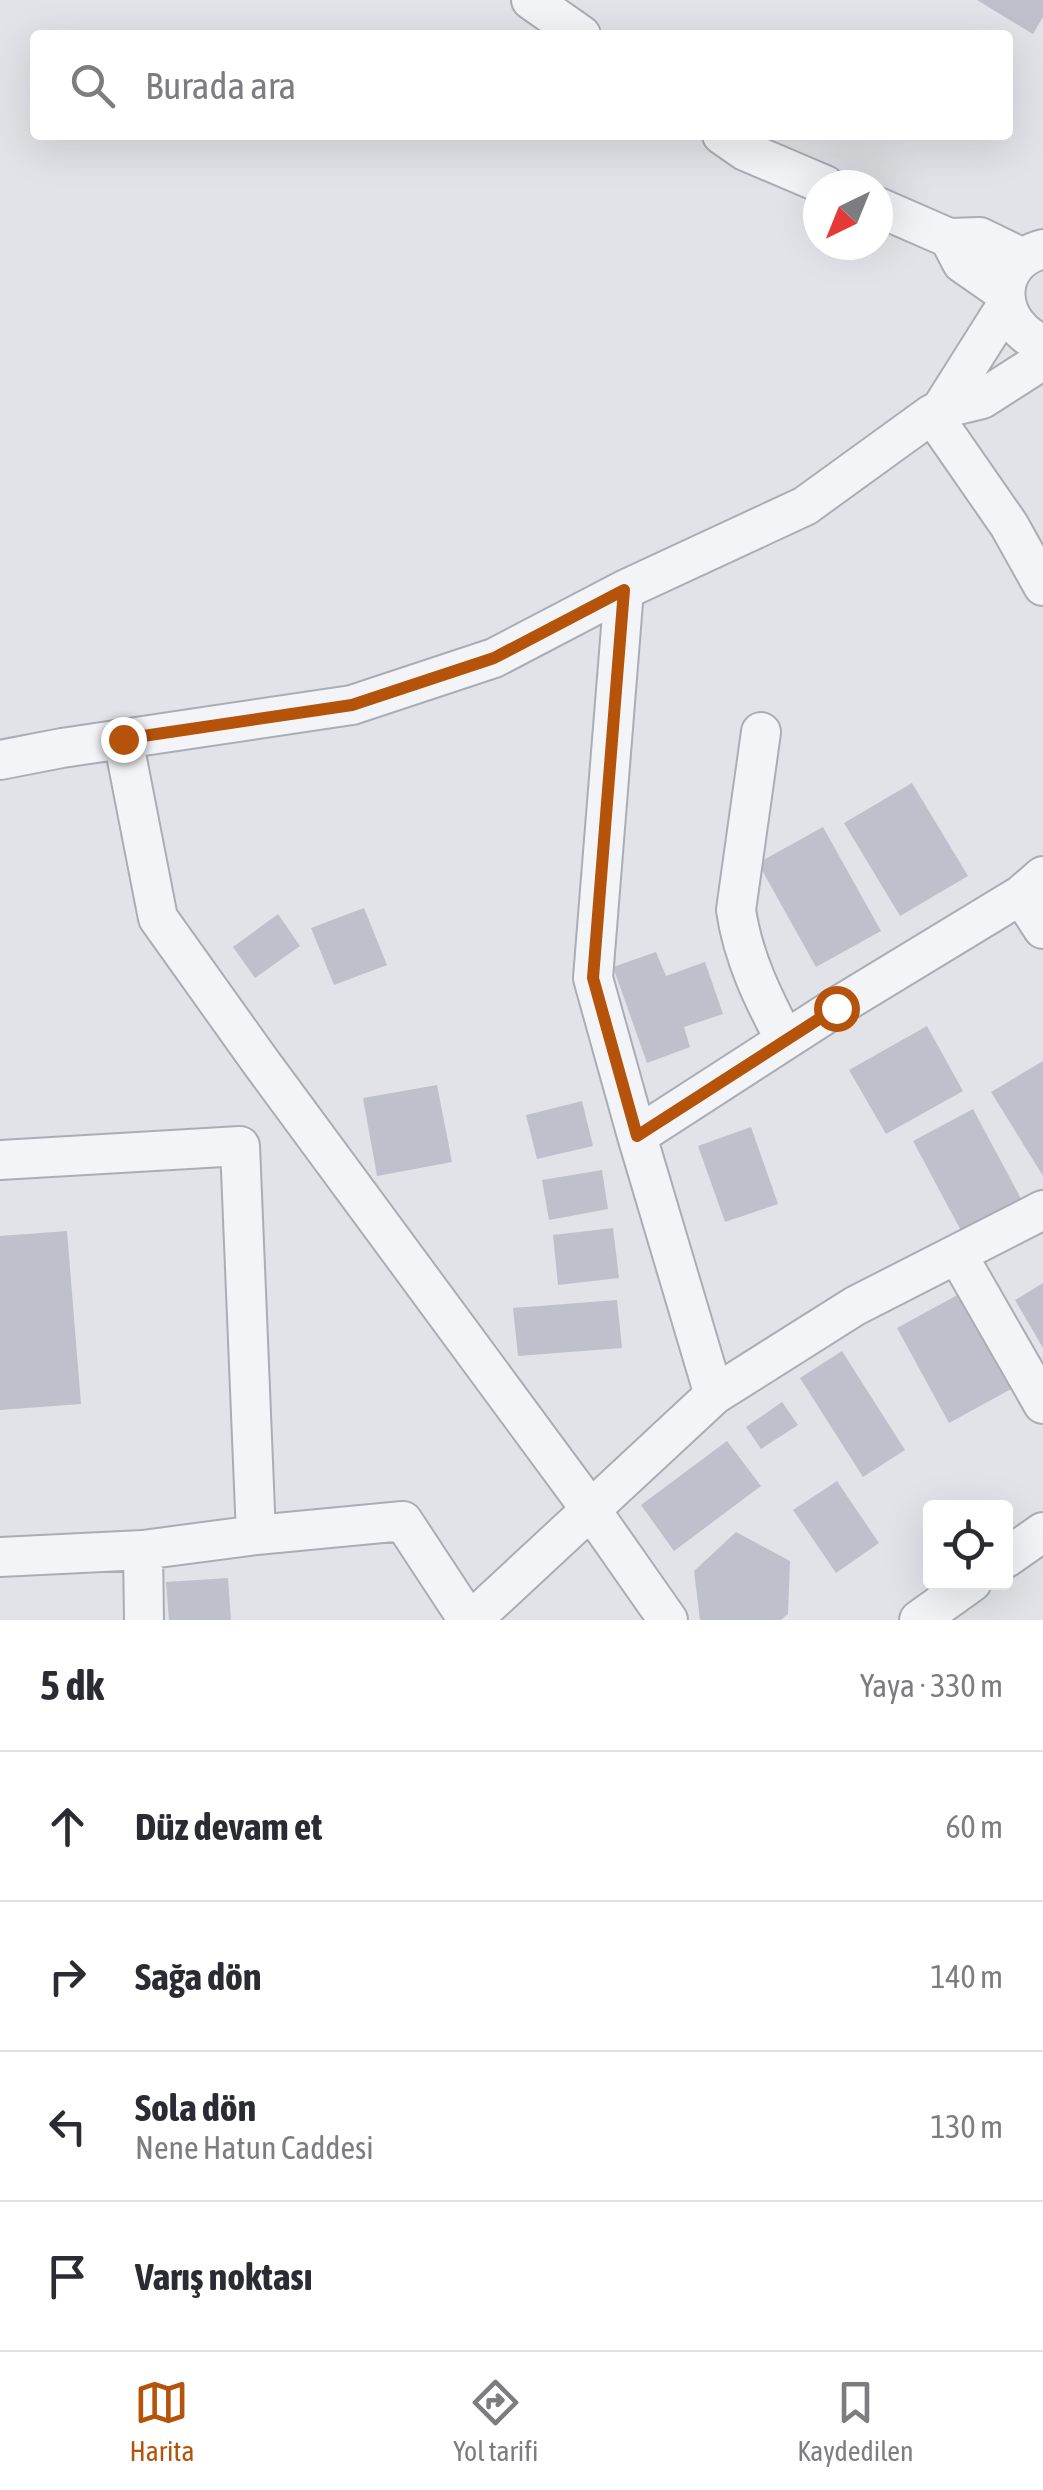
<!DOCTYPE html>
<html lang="tr">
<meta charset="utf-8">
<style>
:root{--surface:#fff;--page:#f7f7f7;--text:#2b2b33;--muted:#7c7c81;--line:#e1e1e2;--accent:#b45309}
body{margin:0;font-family:"Asap Condensed",sans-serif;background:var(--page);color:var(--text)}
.controls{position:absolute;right:30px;bottom:30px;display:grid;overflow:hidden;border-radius:10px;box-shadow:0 10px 40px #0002}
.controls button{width:90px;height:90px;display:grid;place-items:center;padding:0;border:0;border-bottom:2px solid var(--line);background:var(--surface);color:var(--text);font:50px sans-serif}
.compass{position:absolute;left:803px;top:170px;width:90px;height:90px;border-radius:50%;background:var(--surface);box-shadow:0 10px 40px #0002;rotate:223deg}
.stop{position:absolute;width:30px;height:30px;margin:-22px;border:8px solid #b45309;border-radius:50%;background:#fff}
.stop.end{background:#b45309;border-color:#fff;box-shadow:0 2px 10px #0008}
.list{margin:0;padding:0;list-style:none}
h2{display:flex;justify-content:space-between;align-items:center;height:130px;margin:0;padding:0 40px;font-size:42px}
h2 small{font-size:32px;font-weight:400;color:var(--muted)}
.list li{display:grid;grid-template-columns:65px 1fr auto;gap:30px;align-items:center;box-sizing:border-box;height:150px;padding:0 40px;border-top:2px solid var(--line)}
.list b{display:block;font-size:38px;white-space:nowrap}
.list p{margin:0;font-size:32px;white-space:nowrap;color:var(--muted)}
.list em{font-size:32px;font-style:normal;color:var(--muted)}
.icon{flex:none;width:55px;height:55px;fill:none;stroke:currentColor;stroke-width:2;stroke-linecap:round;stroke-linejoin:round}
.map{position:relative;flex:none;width:1043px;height:1620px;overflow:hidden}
.search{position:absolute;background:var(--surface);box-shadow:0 10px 40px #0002;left:30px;right:30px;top:30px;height:110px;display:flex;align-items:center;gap:25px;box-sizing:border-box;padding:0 35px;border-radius:10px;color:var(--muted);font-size:38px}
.sheet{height:730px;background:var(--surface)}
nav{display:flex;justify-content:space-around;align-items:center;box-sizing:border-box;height:140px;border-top:2px solid var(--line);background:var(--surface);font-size:28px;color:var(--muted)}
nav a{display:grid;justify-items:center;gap:5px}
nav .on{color:var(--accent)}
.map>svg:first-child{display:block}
.building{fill:#bec1cb}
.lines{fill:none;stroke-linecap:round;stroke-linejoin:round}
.minor-casing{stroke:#aaadb5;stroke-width:42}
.minor{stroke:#f3f4f7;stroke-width:38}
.route{stroke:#b45309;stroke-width:12}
</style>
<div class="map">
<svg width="1043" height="1620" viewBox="0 0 1043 1620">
<rect width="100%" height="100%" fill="#e1e3e8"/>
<path class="building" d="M977,0H1043V17L1033,34Z
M912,783L968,876L900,916L844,823Z
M823,827L881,931L816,967L758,863Z
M364,908L387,965L334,985L311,928Z
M278,914L300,946L255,978L233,947Z
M656,952L666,976L705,962L723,1014L684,1027L690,1047L647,1063L613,967Z
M927,1026L963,1091L886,1134L849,1070Z
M1043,1061V1176L991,1092Z
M437,1085L452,1162L377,1176L363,1098Z
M582,1101L593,1146L537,1159L526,1115Z
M973,1109L1026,1208L966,1240L913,1141Z
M751,1127L778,1204L725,1222L698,1146Z
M602,1170L608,1209L549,1220L542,1180Z
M613,1228L619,1278L558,1285L553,1235Z
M67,1231L81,1404L0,1410V1236Z
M1043,1283V1348L1015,1300Z
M961,1293L1013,1388L949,1423L897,1328Z
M617,1300L622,1348L518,1356L513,1308Z
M842,1351L905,1450L863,1477L800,1378Z
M782,1402L798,1425L761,1449L746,1427Z
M727,1441L761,1486L674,1551L641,1505Z
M837,1481L879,1543L836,1573L793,1510Z
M736,1532L790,1561L788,1614L781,1620H700L694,1571Z
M228,1578L231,1620H169L166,1582Z"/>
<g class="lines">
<defs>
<path id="minor" d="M531,0L581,35
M722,135L745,151L825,185
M878,207L949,238L980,237L1023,258
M949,238L962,263L1005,293
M1043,249C990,263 996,326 1043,344
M941,409L1006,306
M932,414L1009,525L1043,586
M624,590L593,978L637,1136L714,1395
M761,732L736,910C743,958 763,998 785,1040
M123,739L158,918L260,1061L591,1510L668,1620
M0,760L62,748L352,705L494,658L624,590L805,506L932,414L941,409L982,399L1043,360
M1021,895L1043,929
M637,1136L835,1008L1021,895L1043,876
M0,1160L240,1146L256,1535
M957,1254L1043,1404
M143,1550L144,1620
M0,1557L143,1550L256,1535L403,1521L468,1620
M1006,1558L1043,1532
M472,1620L714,1395L855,1306L1043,1210
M919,1620L972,1582"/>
</defs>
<use href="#minor" class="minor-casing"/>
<use href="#minor" class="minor"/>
</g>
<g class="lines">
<path class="route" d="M123,739L352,705L494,658L624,590L593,978L637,1136L836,1008"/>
</g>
</svg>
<div class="controls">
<button><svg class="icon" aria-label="locate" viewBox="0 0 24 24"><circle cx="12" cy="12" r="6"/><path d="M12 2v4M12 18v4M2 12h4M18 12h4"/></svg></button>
</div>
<svg class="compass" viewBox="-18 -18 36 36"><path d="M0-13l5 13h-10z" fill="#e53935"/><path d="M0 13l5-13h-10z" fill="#7c7c81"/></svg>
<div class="stop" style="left:836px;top:1008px"></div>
<div class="stop end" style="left:123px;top:739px"></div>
<div class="search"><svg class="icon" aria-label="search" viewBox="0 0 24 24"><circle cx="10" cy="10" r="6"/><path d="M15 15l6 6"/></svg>Burada ara</div>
</div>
<section class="sheet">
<h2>5 dk<small>Yaya · 330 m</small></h2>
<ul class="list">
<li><svg class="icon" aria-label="ahead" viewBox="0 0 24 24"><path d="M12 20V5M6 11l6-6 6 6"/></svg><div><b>Düz devam et</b></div><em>60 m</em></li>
<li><svg class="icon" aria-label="right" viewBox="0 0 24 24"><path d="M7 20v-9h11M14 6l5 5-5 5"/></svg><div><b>Sağa dön</b></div><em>140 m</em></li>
<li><svg class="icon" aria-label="left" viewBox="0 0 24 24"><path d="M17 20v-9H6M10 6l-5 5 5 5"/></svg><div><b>Sola dön</b><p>Nene Hatun Caddesi</p></div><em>130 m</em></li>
<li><svg class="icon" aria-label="arrive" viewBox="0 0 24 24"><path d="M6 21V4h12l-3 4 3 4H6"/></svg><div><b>Varış noktası</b></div></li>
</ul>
</section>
<nav>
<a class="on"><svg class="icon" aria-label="map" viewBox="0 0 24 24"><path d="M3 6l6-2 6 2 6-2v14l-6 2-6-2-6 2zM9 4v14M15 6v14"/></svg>Harita</a>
<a><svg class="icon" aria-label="directions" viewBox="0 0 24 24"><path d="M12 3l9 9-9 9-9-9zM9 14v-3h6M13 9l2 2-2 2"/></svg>Yol tarifi</a>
<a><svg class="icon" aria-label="saved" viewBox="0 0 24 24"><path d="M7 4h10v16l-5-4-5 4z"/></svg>Kaydedilen</a>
</nav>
